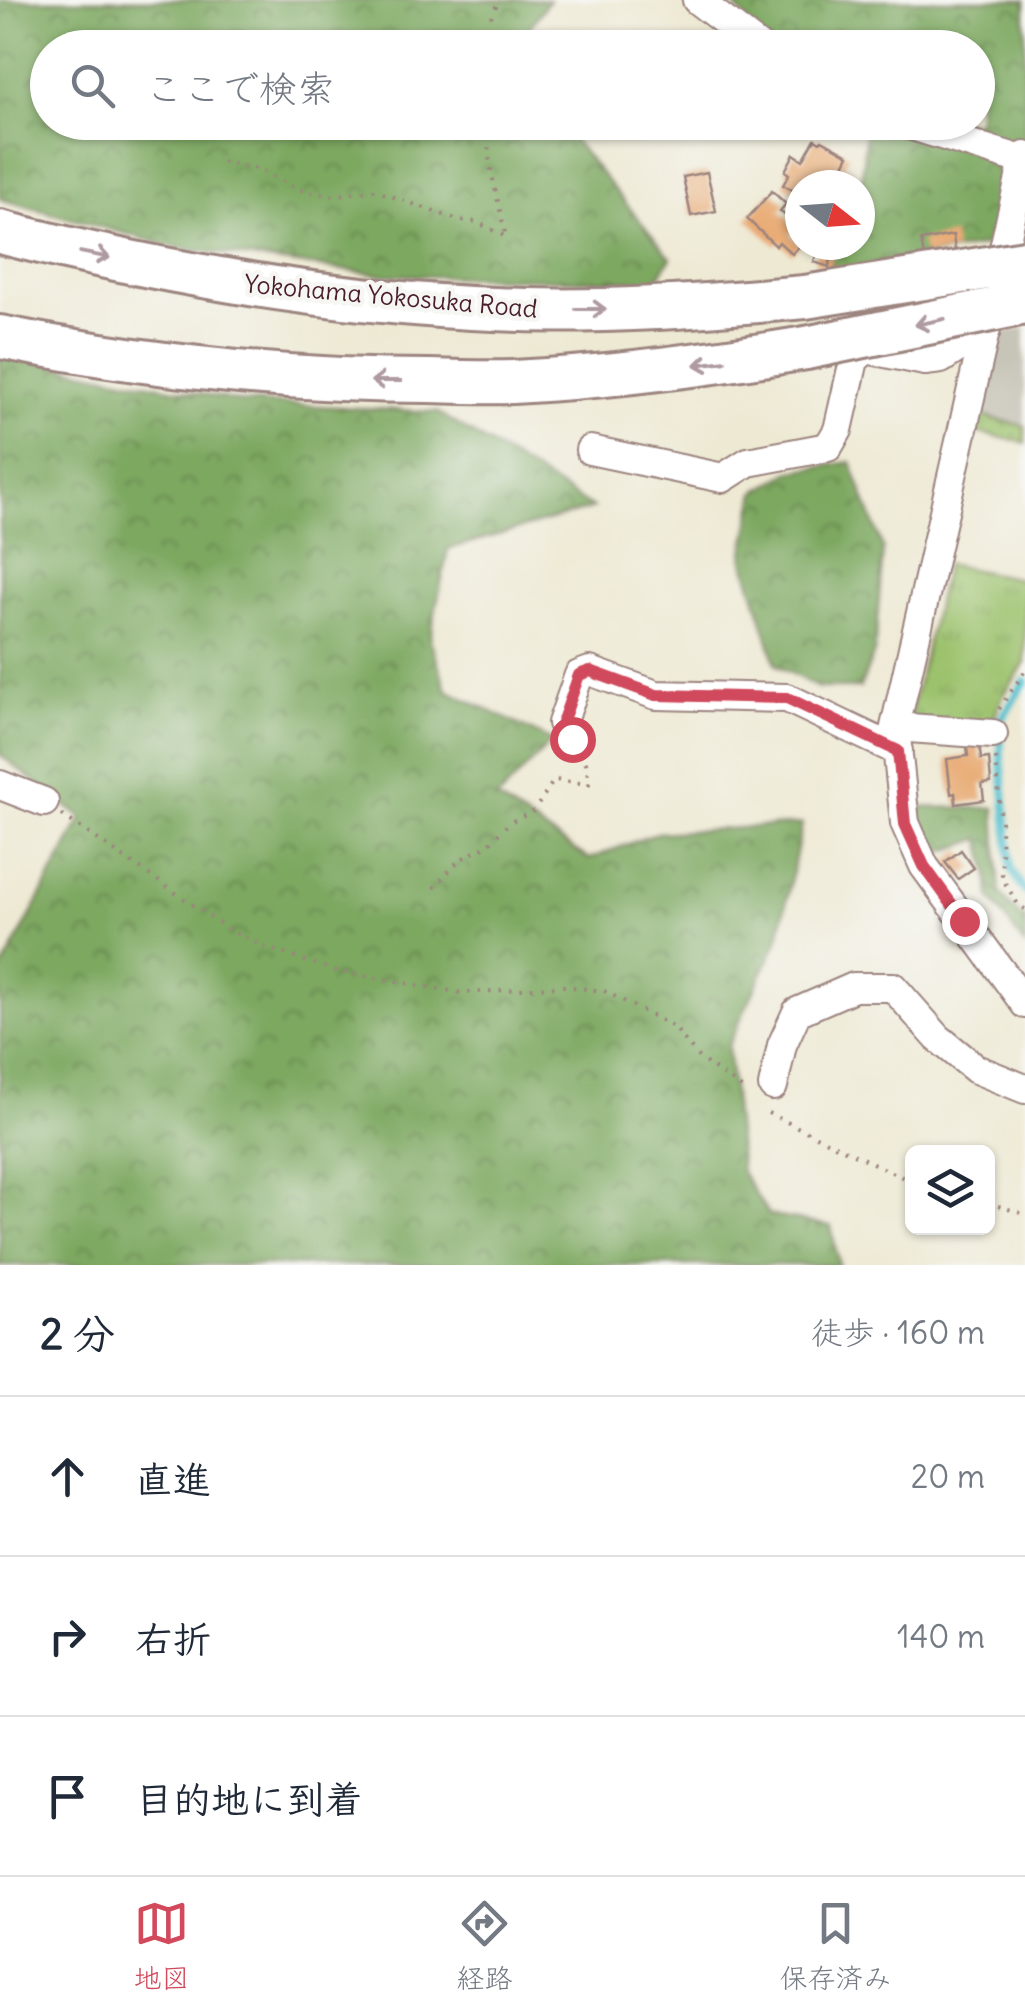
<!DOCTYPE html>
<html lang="ja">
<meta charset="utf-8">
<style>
:root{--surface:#fff;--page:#f6f6f7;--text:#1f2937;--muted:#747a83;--line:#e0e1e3;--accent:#d1495b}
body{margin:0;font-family:Delius,"Klee One",sans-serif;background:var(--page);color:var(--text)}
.controls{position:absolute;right:30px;bottom:30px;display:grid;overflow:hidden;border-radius:15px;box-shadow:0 2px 8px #0004}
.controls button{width:90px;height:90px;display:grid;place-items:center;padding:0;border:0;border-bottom:2px solid var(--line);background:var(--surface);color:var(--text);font:50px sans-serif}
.compass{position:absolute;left:785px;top:170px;width:90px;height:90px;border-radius:50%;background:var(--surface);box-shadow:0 2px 8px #0004;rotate:107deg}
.stop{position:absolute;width:30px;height:30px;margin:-22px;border:8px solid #d1495b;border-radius:50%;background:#fff}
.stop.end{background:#d1495b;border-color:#fff;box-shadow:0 2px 10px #0008}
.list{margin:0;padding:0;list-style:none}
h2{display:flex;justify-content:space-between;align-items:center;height:130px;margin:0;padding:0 40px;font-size:42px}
h2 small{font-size:32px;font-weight:400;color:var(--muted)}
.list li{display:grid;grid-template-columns:65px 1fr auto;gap:30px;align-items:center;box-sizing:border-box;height:160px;padding:0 40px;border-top:2px solid var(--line)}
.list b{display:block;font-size:38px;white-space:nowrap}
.list em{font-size:32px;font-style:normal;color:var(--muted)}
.icon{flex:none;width:55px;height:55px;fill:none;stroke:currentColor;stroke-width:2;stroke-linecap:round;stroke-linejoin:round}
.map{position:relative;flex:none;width:1025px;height:1265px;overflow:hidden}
.search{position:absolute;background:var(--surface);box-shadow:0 2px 8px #0004;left:30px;right:30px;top:30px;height:110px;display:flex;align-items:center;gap:25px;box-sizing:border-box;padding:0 35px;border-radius:55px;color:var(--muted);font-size:38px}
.sheet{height:610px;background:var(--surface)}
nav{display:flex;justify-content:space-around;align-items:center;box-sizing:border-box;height:140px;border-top:2px solid var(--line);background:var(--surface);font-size:28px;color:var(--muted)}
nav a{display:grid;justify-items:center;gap:5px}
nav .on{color:var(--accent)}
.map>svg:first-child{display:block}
.industrial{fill:#c7c4b8}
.grass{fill:url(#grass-dots);stroke:#73704c;stroke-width:2.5}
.forest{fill:url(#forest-crowns);stroke:#646446;stroke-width:2.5}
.park{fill:url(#park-tufts);stroke:#73704c;stroke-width:2.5}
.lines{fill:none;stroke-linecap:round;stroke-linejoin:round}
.stream{stroke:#57c2d1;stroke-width:8}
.building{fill:#e8a86f}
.minor-casing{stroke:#9c847f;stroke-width:32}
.highway-casing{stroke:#9c847f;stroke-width:48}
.path{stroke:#9c847f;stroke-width:4;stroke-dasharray:2.5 8;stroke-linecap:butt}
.minor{stroke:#fff;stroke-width:28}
.highway{stroke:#fff;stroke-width:42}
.highway-bridge-casing{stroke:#9c847f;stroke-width:48;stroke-linecap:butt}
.highway-bridge{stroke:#fff;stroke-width:42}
.oneway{stroke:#ae9aa0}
.route{stroke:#d1495b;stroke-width:12}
.labels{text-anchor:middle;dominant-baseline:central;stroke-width:9;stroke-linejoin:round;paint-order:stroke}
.street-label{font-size:25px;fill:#4a1f2b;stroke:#f6f6f2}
</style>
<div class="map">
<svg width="1025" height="1265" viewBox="0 0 1025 1265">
<defs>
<pattern id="grass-dots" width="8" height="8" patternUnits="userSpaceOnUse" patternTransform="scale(2.5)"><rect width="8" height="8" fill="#9cc26d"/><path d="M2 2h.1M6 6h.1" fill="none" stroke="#88a65f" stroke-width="1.8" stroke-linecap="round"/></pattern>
<pattern id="forest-crowns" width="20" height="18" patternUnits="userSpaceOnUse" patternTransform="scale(2.5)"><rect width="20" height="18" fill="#7da860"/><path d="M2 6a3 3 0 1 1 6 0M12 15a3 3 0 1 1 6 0" fill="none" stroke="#68884f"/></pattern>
<pattern id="park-tufts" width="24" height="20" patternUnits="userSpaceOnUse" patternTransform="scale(2.5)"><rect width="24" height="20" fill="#9cc26d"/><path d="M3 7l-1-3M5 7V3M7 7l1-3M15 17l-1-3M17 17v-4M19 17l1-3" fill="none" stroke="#88a65f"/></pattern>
</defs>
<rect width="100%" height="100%" fill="#f6f6f2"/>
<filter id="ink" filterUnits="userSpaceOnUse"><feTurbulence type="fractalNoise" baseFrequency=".01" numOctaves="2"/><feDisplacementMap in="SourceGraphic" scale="20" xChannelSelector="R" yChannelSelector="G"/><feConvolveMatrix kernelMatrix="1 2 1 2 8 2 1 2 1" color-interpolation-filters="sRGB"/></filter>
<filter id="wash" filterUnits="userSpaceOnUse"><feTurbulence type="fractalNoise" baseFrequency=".0048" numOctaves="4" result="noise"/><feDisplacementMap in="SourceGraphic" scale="40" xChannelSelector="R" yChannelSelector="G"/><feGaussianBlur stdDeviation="2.25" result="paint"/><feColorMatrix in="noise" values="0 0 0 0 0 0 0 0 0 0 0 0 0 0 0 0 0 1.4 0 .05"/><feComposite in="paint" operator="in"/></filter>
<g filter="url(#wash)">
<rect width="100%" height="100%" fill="#eee9d3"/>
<path class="industrial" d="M1025,328V426L981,416L1000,333Z"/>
<path class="grass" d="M981,416L1025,426V443L976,432Z"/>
<path class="forest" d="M0,0H549L516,47L48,48V122L559,123L671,258L655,282L381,275L177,248L0,199Z
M730,0H1025V159L984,246L827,273L840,245H860V202L866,123L978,122V48L770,47Z
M0,355L243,402L437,412L593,508L448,549L430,639L447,690L552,741L497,799L589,859L657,833L802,824L779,938L728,1046L741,1172L769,1215L831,1226L839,1265H0V973L82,818L0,755Z
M851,462L883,548L875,650L860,688H818L776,665L743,557L756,492L792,471Z
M914,807L995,808L1000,893L1018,914L1025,918V946L990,897L988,871L981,839L930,856L922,840Z"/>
<path class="park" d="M946,564L1025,580V663L1003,696L989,730L908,723Z"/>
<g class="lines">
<path class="stream" d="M1025,681L1001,720V754L1011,869L1025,892"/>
</g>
<g id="blocks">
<path class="building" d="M815,139L820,142L822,140L849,155L844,165L852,170L845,183L838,179L835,185H800V194L783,185L789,174L785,171L794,154L803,160Z
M707,172L716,211L691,216L683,177Z
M772,191L786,204L780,211L797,226L790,234L800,245L792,254L779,242L776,246L747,219Z
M953,235L955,251L924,256L921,241Z
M819,245H835L829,267L814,262Z
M979,745L981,759L989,758L991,783L982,784L984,800L956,804L955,793L951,794L947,759L968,756L967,746Z
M961,850L974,868L958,879L945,862Z"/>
</g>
</g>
<g filter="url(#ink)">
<use href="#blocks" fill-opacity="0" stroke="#9c847f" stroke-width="2.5"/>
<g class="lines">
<defs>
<path id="minor" d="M697,0L760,48
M899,122L1025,161
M1025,156L895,727L905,823L924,866L1025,1004
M590,450L723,478L748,462L828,447L838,430L854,360L866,349L925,361L941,359L986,330
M562,723L579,675L590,671L656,695L787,698L898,751
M895,727L993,734
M0,785L44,802
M773,1086L782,1045L797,1012L854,987H893L938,1038L976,1069L1025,1089"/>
<path id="highway" d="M0,232C161,273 328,302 494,309C598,314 702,306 805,297
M0,337C141,365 285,381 429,381C457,382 485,383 513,382C611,377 709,364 806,348"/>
</defs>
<use href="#minor" class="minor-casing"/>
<use href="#highway" class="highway-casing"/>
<path class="path" d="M484,48L492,13L500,0
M222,162L261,170L296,189L331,196L374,190L458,220L477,222L506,237L490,166L486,122
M999,709L1025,671
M996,758L1001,821L1002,878L1019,906L1025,909
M62,815L231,931L267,948L336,971L462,993L564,986L604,991L674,1027L699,1058L747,1092
M434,888L459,860L488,845L510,822L534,811L554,780L589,784L586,763L575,743
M768,1113L912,1182
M988,1203L1025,1214"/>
<use href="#minor" class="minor"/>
<use href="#highway" class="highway"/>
<defs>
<path id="highway-bridge" d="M805,297L1025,262
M806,348L1025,303"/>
</defs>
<use href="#highway-bridge" class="highway-bridge-casing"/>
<use href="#highway-bridge" class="highway-bridge"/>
</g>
<defs><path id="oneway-shaft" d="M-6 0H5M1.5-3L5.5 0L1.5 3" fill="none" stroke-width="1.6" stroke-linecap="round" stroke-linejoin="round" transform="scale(2.5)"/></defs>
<g class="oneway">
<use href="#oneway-shaft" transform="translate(95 255) rotate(11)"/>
<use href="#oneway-shaft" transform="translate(591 309)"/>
<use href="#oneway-shaft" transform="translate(930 322) rotate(168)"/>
<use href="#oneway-shaft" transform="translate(710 363) rotate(173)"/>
<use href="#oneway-shaft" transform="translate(386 381) rotate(-180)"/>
</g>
</g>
<g class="lines" filter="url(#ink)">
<path class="route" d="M572,739L562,723L579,675L590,671L656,695L787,698L898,751L905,824L924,866L964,921"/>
</g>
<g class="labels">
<g class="street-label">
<text transform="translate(391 296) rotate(5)">Yokohama Yokosuka Road</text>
</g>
</g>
</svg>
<div class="controls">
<button><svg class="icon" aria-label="layers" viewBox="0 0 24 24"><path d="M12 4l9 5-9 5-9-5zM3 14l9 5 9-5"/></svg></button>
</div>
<svg class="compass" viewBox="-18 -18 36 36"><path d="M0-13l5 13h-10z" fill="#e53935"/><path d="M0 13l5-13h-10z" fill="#747a83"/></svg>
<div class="stop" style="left:572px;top:739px"></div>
<div class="stop end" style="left:964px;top:921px"></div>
<div class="search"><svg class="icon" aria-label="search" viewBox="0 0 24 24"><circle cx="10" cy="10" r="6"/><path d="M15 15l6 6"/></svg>ここで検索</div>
</div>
<section class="sheet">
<h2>2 分<small>徒歩 · 160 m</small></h2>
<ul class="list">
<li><svg class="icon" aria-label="ahead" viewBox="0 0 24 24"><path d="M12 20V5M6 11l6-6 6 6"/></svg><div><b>直進</b></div><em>20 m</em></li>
<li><svg class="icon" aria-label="right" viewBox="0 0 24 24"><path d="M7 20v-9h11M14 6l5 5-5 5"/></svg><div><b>右折</b></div><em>140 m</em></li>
<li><svg class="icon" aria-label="arrive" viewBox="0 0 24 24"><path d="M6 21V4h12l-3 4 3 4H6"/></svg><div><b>目的地に到着</b></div></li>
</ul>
</section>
<nav>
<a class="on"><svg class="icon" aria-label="map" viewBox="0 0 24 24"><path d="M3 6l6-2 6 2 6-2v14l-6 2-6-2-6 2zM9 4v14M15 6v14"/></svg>地図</a>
<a><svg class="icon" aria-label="directions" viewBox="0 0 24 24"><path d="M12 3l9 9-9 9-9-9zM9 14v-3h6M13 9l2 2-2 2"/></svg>経路</a>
<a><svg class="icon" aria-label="saved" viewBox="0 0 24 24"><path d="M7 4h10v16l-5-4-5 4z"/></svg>保存済み</a>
</nav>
